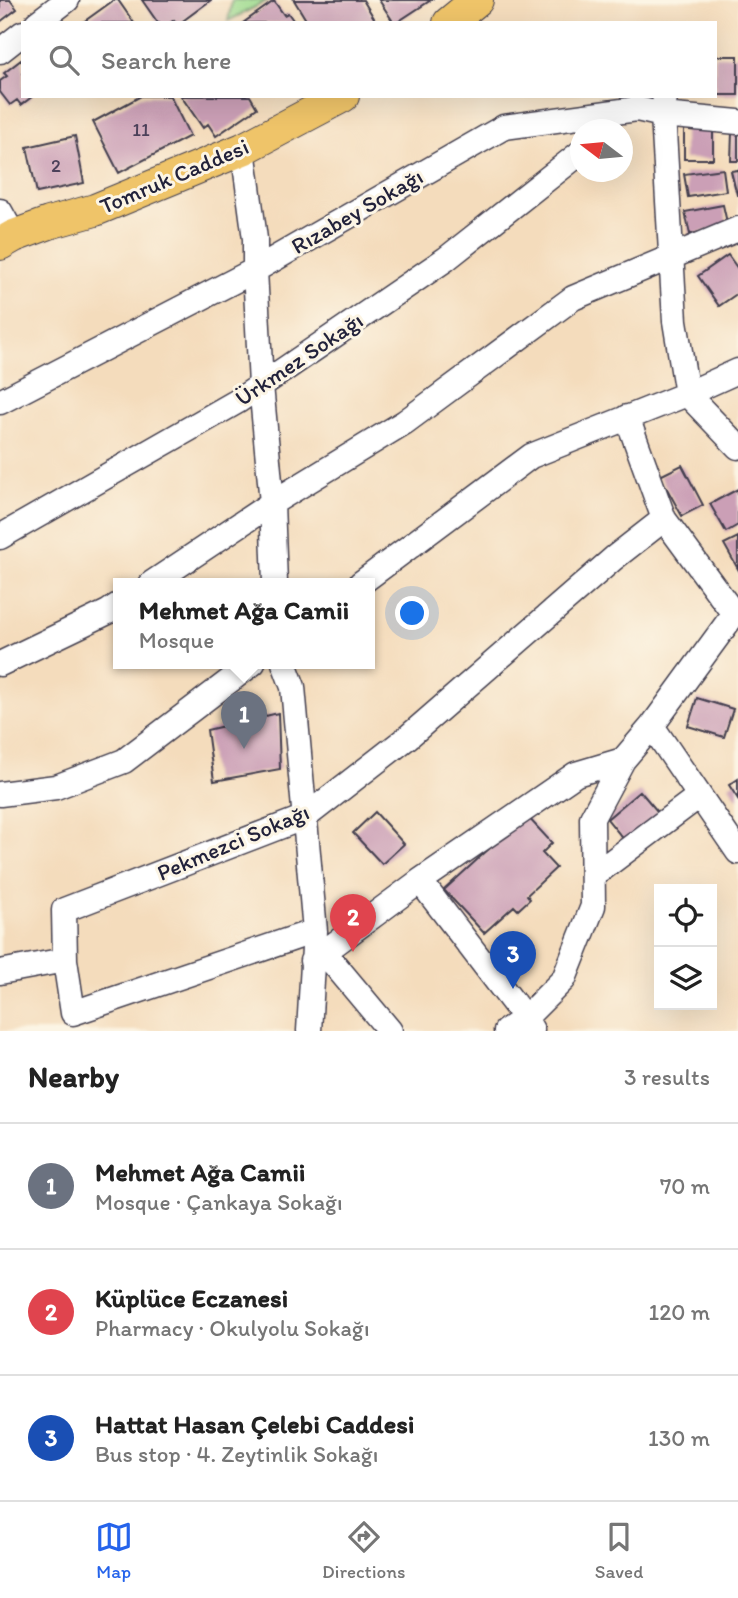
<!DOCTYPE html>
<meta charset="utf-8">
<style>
:root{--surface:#fff;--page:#f2f2f2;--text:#222;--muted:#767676;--line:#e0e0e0;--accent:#2563eb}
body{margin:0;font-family:Itim,sans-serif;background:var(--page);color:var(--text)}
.controls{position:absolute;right:21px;bottom:21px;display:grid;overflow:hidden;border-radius:0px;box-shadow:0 7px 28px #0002}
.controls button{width:63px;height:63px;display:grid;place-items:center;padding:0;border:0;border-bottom:2px solid var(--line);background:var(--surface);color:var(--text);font:35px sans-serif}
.compass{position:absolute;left:570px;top:119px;width:63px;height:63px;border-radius:50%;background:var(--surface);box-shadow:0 7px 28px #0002;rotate:286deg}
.you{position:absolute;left:413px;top:614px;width:24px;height:24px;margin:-18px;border:5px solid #fff;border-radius:50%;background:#1a73e8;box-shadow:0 0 0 10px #1a73e833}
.badge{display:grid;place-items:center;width:46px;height:46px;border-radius:50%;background:var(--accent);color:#fff;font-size:23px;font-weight:700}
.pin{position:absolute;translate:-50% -58px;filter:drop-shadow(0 2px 4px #0008)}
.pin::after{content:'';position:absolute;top:37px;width:24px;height:21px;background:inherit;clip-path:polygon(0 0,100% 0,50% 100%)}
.popup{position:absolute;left:113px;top:578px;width:262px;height:91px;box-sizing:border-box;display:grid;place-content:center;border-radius:0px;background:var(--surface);filter:drop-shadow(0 2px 5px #0005);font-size:23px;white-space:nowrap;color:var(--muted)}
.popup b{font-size:26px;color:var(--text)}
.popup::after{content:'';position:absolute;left:50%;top:100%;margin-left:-14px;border:14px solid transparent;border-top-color:var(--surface)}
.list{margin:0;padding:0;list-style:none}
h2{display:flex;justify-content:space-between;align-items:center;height:91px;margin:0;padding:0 28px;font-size:30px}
h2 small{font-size:23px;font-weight:400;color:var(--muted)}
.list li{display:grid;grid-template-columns:46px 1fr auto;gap:21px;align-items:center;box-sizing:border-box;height:126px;padding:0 28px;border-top:2px solid var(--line)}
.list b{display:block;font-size:26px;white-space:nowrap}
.list p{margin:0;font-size:23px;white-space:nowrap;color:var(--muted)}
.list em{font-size:23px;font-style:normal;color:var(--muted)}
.icon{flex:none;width:38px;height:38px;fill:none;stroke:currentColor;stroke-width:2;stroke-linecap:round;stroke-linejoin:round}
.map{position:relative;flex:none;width:738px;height:1031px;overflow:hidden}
.search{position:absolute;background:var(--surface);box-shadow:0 7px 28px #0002;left:21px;right:21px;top:21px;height:77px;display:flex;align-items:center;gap:18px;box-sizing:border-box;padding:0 24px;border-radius:0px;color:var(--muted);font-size:26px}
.sheet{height:469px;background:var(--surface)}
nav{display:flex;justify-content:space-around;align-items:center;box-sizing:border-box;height:98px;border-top:2px solid var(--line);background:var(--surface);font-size:19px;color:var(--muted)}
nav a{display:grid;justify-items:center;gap:4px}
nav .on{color:var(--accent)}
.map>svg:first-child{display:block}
.green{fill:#a0dd91;stroke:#618066;stroke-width:2}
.building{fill:#cb9fb6}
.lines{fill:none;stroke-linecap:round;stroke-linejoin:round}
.minor-casing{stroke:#423e4e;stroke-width:27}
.major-casing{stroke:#423e4e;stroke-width:34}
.minor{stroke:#fff;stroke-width:24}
.major{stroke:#efc469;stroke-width:32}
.labels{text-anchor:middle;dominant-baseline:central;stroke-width:6;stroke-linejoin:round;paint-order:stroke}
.number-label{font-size:19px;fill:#4c415a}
.street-label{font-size:23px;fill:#22223b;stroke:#fcf5e5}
</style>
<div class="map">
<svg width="738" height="1031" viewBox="0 0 738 1031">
<rect width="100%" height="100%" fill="#fcf5e5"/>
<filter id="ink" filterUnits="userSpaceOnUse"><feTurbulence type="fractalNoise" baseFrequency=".0143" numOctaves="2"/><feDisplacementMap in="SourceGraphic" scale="14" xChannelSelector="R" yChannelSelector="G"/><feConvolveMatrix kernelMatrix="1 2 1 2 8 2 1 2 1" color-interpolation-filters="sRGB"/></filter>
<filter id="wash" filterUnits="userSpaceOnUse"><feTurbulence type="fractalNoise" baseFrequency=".00686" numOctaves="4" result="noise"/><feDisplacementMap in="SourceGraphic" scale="28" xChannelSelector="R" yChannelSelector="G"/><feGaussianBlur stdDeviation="1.57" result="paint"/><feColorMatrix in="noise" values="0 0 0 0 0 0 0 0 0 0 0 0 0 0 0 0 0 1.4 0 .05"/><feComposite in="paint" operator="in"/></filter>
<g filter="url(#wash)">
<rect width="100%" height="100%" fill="#f4dcbc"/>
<path class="green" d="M232,0H269L228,21Z"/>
<g id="blocks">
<path class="building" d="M0,0H10L17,9L0,22Z
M114,0H118L134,23H82Z
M142,0H211L180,23H176L174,20L170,23H158Z
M294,0H363L377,23H308Z
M379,0H431L396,23H394Z
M274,1L284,15L288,13L295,23H243Z
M715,56H738V95H715Z
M21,60L23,63V96H33L21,105L17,100L10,105L0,92V81L7,76L4,73Z
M141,96H170L190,136L119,173L93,122Z
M181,96H250L257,108L216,136L208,124L203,128Z
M684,128H713V159H684Z
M732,132H738V161H731Z
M75,136L84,183L37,193L27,147Z
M723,169L726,191L688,197L684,174Z
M738,170V195H737L731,171Z
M723,205L728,227L690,234L685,212Z
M728,255L738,269V293L719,306L698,276Z
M682,465L703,505L682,516L660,476Z
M738,489V525L726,532L710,504Z
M738,537V569L724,544Z
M697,698L733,709L724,737L688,726Z
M278,713L280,769L214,781L207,730Z
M738,779V799L729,785Z
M640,791L663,818L630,847L607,819Z
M375,812L404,844L382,864L353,833Z
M526,815L552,843L542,853L556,868L527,895L530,899L518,910L514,906L484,933L444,890Z"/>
</g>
</g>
<g filter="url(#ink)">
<use href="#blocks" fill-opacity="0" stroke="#423e4e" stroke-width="2"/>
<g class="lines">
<defs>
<path id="minor" d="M37,23L67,0
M0,51L23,33
M665,96L663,115L675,321L687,394
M243,149L255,239V270L261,385L272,503L275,583
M0,211L14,236
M687,394L738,447
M0,402L255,270L504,127L637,109L663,115L738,122
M627,417L664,519L734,614
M0,537L238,401L446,259L580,153
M152,583L272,503L405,422L573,298L738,229
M361,583L531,456L687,394L738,371
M284,663L293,687L315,931L309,1031
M0,664L108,612L118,605
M652,726L738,852
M0,794L56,787L124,761L253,663
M594,875L699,796
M420,881L525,1018L532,1030
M315,931L73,1013L65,960L64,910L305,817L408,737L614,558L664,519
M324,952L390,1031
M312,961L420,881L576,774L623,760
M0,972L65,960
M506,1031L525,1018L564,979L593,906L592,818L623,760L652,726L734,614L738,611"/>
<path id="major" d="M449,23L477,0
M0,244L14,236L49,223L95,210L243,149L343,96"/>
</defs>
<use href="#minor" class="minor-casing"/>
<use href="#major" class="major-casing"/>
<use href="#minor" class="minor"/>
<use href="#major" class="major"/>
</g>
</g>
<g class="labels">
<g class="number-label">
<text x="141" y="129">11</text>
<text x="56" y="165">2</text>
</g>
<g class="street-label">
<text transform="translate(174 176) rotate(-23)">Tomruk Caddesi</text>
<text transform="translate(357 211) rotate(-30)">Rızabey Sokağı</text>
<text transform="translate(299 359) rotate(-34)">Ürkmez Sokağı</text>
<text transform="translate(233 842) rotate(-23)">Pekmezci Sokağı</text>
</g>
</g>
</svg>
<div class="controls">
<button><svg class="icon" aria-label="locate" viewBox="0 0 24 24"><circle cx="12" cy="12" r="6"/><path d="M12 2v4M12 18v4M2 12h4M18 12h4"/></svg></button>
<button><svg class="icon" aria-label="layers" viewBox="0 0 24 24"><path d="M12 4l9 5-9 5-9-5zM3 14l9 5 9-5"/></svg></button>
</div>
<svg class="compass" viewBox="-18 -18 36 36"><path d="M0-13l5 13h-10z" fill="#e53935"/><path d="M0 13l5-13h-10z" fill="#767676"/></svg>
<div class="you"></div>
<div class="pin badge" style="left:244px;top:749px;background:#6b7280">1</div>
<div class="popup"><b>Mehmet Ağa Camii</b>Mosque</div>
<div class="pin badge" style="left:353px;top:952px;background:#e0444e">2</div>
<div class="pin badge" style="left:513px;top:989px;background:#1a4fb4">3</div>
<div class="search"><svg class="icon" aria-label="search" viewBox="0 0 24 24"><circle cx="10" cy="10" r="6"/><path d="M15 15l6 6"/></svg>Search here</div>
</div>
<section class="sheet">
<h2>Nearby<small>3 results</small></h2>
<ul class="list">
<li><span class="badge" style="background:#6b7280">1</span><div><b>Mehmet Ağa Camii</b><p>Mosque · Çankaya Sokağı</p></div><em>70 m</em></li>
<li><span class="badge" style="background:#e0444e">2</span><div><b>Küplüce Eczanesi</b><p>Pharmacy · Okulyolu Sokağı</p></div><em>120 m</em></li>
<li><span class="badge" style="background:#1a4fb4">3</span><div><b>Hattat Hasan Çelebi Caddesi</b><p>Bus stop · 4. Zeytinlik Sokağı</p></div><em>130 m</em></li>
</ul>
</section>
<nav>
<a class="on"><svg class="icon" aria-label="map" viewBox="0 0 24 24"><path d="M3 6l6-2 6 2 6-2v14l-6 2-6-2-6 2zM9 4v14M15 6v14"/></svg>Map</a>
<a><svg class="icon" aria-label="directions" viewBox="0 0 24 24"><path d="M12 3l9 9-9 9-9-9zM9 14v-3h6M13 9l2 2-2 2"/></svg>Directions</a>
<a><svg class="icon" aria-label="saved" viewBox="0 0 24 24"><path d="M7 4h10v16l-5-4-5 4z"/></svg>Saved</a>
</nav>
